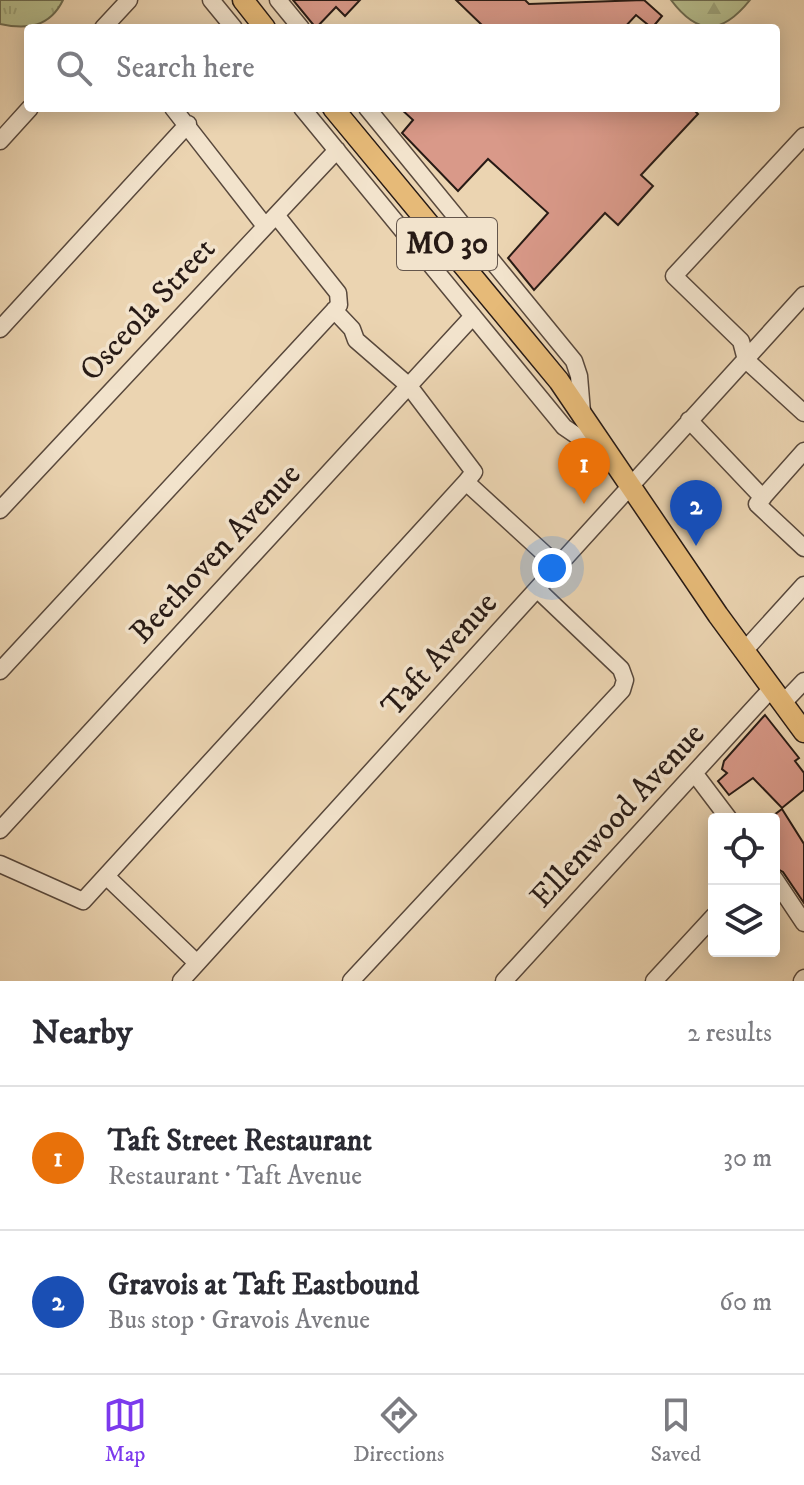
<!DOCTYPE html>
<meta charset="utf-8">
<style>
:root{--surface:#fff;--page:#f7f7f7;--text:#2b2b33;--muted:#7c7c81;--line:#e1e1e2;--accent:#7c3aed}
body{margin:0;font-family:"IM FELL DW Pica",serif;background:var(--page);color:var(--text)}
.controls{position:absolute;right:24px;bottom:24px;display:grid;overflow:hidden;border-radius:8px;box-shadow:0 4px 20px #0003}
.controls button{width:72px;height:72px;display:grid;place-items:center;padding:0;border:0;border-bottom:2px solid var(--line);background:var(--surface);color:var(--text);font:40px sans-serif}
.you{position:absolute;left:552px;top:568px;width:28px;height:28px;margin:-20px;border:6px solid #fff;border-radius:50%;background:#1a73e8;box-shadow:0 0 0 12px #1a73e833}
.badge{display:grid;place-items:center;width:52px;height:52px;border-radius:50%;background:var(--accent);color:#fff;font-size:26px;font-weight:700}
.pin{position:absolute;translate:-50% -66px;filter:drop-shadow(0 2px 4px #0008)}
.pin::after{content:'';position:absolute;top:42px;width:28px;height:24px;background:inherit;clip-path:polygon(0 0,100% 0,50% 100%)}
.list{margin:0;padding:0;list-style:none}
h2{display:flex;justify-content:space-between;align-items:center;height:104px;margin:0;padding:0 32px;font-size:34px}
h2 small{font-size:26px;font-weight:400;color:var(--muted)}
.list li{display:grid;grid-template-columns:52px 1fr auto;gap:24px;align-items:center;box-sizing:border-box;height:144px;padding:0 32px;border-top:2px solid var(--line)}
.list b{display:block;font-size:30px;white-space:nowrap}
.list p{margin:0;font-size:26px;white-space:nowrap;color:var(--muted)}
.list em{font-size:26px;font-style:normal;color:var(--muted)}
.icon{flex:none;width:44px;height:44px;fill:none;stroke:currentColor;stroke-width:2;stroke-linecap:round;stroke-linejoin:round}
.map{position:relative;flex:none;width:804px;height:981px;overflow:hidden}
.search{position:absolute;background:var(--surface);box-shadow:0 4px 20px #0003;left:24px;right:24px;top:24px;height:88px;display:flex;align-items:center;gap:20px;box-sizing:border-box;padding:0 28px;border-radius:8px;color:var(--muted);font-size:30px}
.sheet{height:392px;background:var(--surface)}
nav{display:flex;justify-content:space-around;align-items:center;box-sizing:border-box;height:112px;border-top:2px solid var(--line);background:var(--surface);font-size:22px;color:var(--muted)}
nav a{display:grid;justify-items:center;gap:4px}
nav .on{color:var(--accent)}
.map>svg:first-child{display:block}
.grass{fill:url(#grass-tufts);stroke:#6e6c51;stroke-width:2}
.forest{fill:url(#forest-firs);stroke:#6e6c51;stroke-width:2}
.building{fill:#d99989;stroke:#271a15;stroke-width:2}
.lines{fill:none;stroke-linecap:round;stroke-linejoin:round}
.minor-casing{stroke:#58483c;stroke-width:19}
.major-casing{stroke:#271a15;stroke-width:23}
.minor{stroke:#f2e3cc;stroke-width:16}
.major{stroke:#e6ba78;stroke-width:20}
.labels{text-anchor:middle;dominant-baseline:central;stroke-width:7;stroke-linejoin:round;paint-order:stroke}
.shield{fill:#f2e3cc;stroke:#64564c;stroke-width:2}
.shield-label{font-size:30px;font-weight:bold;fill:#271a15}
.street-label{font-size:32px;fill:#271a15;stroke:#f2e3cc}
</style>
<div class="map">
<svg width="804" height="981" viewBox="0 0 804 981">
<defs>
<pattern id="grass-tufts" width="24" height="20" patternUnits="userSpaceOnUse" patternTransform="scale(2)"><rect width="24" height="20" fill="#b6bd8d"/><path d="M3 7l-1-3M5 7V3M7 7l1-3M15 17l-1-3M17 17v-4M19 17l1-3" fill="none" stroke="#9ca279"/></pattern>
<pattern id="forest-firs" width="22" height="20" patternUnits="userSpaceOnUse" patternTransform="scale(2)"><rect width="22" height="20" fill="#b6bd8d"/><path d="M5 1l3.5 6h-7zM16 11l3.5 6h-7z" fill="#9ca279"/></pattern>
</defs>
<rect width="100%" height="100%" fill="#ebd4b1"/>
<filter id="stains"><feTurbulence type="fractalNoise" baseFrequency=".0025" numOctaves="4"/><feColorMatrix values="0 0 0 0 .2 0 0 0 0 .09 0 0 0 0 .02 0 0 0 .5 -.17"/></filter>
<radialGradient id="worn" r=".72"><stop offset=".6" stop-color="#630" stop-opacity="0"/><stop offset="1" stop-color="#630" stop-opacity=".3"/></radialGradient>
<path class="grass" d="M0,0H63C50,27 27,30 0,24Z"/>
<path class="forest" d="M671,0H750C722,35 698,36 671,0Z"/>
<path class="building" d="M293,0H360L345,16L336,7L316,28Z
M456,0H525L529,4L644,0L662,16L652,28L636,15L624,28H485Z
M400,108H692L698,114L641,175L653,186L618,225L605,213L534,290L508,258L548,213L488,159L458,191L402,133L413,120Z
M765,715L799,758L795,761L804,773V790L782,808L753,778L729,795L718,781L727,773L722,769L724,761Z
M782,809L804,844V903L783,872L774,867V815Z"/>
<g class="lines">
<defs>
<path id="minor" d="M211,0L234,28
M278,0L301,28
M103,28L129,0
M173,108L265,226
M302,108L564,427L608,457
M367,108L574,361L579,376L582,412
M804,136L674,276L741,341L746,360L804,413
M0,141L30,108
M334,310L352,329L356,340L409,386L474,472L466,482
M0,329L188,124
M689,420L763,498
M804,451L757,504L804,548
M0,510L337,150
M744,651L804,585
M0,671L339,305L338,293L276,215
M783,703L804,681
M695,774L729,819
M0,830L473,316
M0,864L83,901L466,482L559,567
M106,876L197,963
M774,878L804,923
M181,981L804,295
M351,981L622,690L625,680L621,669L538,590
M504,981L772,688
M654,981L714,916
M802,981L804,978"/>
<path id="major" d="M243,0L265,28
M333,108L559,381L718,615L804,732"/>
</defs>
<use href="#minor" class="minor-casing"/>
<use href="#major" class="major-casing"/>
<use href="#minor" class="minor"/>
<use href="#major" class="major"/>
</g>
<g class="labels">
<rect class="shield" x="397" y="218" width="100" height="52" rx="6"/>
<g class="shield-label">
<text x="447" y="244">MO 30</text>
</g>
<g class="street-label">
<text transform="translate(148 310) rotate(-47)">Osceola Street</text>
<text transform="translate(216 554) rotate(-47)">Beethoven Avenue</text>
<text transform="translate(440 655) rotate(-48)">Taft Avenue</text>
<text transform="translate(618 816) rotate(-47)">Ellenwood Avenue</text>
</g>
</g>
<rect width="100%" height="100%" filter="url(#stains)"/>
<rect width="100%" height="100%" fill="url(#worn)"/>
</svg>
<div class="controls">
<button><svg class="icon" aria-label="locate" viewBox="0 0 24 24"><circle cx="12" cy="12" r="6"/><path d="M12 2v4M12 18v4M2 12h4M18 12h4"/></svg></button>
<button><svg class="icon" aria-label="layers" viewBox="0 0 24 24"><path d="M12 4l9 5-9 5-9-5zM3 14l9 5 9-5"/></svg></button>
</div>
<div class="you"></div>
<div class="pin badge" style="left:584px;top:504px;background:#e8710a">1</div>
<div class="pin badge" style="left:696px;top:546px;background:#1a4fb4">2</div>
<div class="search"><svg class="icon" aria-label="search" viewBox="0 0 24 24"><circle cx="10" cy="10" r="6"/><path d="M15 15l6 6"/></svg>Search here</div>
</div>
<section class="sheet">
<h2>Nearby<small>2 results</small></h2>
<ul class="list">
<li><span class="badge" style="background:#e8710a">1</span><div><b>Taft Street Restaurant</b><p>Restaurant · Taft Avenue</p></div><em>30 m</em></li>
<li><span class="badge" style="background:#1a4fb4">2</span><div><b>Gravois at Taft Eastbound</b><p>Bus stop · Gravois Avenue</p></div><em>60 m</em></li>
</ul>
</section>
<nav>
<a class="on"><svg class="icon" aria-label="map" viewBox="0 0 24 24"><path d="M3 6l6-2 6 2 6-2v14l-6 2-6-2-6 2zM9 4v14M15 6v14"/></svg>Map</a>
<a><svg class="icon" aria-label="directions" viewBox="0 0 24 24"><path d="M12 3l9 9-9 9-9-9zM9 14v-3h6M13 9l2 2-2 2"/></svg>Directions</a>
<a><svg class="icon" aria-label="saved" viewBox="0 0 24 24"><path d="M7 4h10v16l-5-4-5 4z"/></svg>Saved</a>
</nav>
